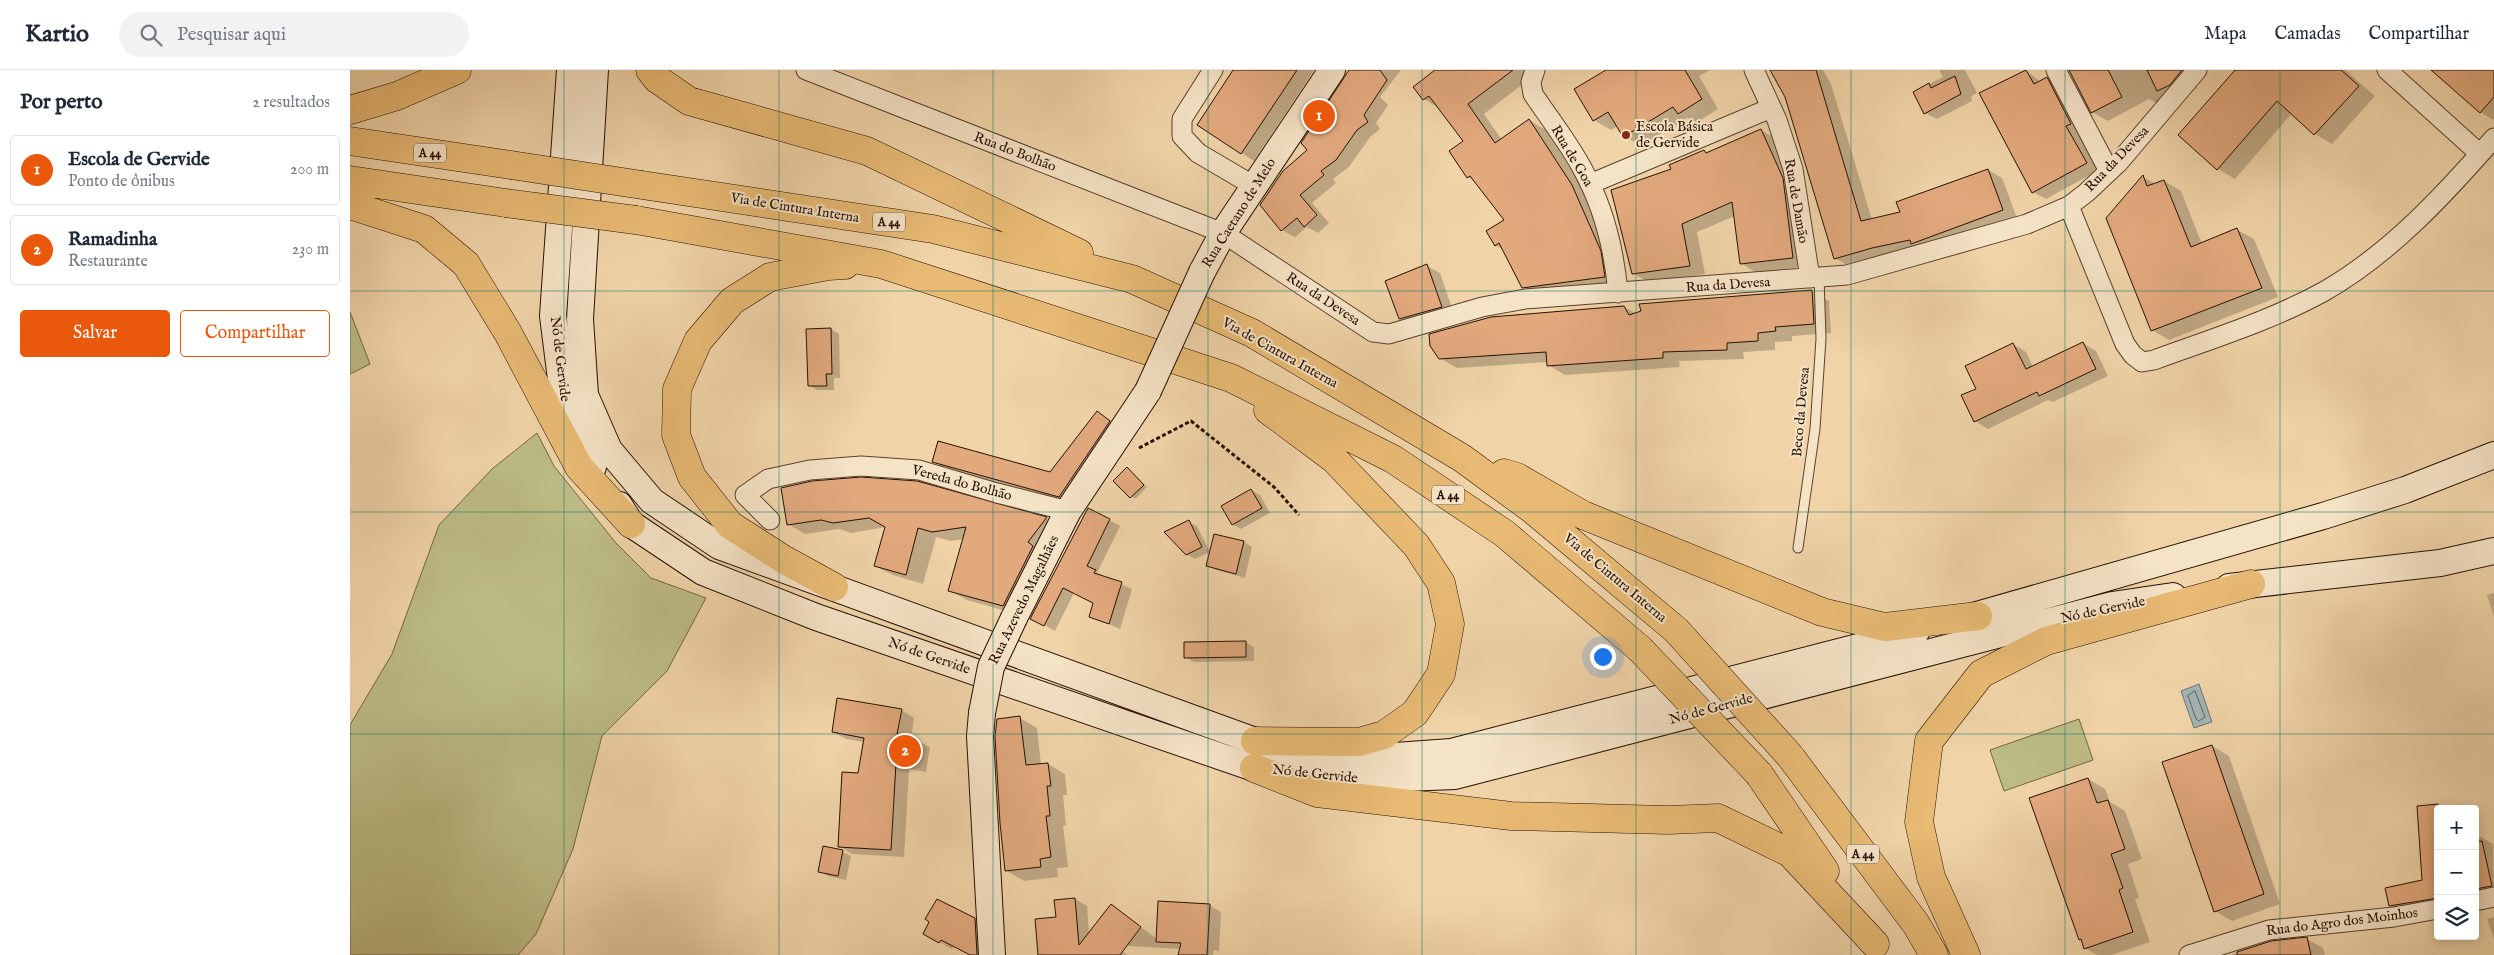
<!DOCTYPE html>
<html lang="pt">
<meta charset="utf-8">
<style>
:root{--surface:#fff;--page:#f2f2f3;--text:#1f2937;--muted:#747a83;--line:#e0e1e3;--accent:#ea580c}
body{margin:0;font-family:"IM FELL English",serif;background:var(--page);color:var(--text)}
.controls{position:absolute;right:15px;bottom:15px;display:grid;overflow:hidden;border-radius:5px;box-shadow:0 2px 12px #0003}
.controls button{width:45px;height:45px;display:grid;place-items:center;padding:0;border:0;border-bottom:1px solid var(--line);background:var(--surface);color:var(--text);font:25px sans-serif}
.you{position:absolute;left:1252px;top:586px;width:18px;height:18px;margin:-12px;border:4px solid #fff;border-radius:50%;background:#1a73e8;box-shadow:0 0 0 8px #1a73e833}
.badge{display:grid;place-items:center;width:32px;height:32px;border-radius:50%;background:var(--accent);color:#fff;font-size:16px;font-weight:700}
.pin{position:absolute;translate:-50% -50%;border:2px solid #fff;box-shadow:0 1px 5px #0006}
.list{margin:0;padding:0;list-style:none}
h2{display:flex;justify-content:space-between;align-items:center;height:65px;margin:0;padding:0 20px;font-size:21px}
h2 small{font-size:16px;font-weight:400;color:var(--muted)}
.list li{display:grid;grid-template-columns:32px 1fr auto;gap:15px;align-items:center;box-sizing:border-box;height:70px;margin:0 10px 10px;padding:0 10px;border:1px solid var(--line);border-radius:5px}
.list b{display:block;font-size:19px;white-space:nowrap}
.list p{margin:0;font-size:16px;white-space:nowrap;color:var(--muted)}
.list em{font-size:16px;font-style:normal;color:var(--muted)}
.actions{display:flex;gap:10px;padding:15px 20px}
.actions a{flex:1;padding:11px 0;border:1px solid var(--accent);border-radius:5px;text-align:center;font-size:18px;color:var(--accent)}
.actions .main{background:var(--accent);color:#fff}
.icon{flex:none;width:28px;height:28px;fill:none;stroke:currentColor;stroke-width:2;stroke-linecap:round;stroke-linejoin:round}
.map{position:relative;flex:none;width:2144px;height:885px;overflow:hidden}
header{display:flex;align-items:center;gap:30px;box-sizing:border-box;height:70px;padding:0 25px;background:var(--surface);border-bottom:1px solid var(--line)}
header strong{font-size:24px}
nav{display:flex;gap:28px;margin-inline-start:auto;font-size:18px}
.search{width:350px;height:45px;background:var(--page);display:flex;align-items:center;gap:12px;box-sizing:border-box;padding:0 18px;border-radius:28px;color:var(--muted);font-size:19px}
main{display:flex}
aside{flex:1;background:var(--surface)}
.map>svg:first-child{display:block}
.green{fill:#bdbc85;stroke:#726644}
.water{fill:#a1b5b5;stroke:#70736e}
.shadow{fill:#0003}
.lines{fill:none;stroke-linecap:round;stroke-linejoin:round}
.shore{stroke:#64625c;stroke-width:1}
.building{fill:#e2a97d;stroke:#260f04}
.lane-casing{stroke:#58402d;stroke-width:11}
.street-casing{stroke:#58402d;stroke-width:21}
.secondary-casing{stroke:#260f04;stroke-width:28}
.highway-casing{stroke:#260f04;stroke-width:29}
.path{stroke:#260f04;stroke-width:3;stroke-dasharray:4 2.5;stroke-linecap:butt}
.lane{stroke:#f5e3c6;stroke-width:9}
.street{stroke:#f5e3c6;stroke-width:19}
.secondary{stroke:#f5e3c6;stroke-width:26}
.highway{stroke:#e8ba74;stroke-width:28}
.secondary-bridge-casing{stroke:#260f04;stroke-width:28;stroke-linecap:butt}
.highway-bridge-casing{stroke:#260f04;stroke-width:29;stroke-linecap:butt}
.secondary-bridge{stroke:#f5e3c6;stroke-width:26}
.highway-bridge{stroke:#e8ba74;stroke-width:28}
.grid{fill:none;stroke:#0f766e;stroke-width:1;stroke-opacity:0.55}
.poi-dot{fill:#8f2418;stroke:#f5e3c6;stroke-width:2}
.labels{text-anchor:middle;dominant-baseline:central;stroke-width:4;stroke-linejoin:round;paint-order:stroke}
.shield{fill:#f5e3c6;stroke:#644f3e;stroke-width:1}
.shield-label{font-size:12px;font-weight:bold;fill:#260f04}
.poi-label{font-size:14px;fill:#260f04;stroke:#f5e3c6;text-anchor:start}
.street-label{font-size:14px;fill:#260f04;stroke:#f5e3c6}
</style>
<header>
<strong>Kartio</strong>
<div class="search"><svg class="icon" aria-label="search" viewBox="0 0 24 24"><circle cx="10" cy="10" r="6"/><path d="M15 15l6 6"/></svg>Pesquisar aqui</div>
<nav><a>Mapa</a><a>Camadas</a><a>Compartilhar</a></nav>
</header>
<main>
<aside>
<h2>Por perto<small>2 resultados</small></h2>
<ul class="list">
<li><span class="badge">1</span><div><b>Escola de Gervide</b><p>Ponto de ônibus</p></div><em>200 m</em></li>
<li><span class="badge">2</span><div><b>Ramadinha</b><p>Restaurante</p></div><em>230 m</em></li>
</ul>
<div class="actions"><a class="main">Salvar</a><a>Compartilhar</a></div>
</aside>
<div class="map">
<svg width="2144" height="885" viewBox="0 0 2144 885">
<rect width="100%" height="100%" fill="#f0d4a8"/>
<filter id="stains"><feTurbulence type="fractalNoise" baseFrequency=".004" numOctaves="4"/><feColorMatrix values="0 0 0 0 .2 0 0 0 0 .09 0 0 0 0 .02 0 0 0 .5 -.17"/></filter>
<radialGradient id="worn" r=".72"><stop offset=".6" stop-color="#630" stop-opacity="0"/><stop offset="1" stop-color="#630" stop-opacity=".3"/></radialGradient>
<path class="green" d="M0,242L20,294L0,304Z
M187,363L204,396L266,473L301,508L356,528L317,601L252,666L223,779L186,864L168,885H0V655L42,584L89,455L142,399Z
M1729,649L1743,690L1654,721L1640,680Z"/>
<path class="water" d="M1849,614L1862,652L1844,658L1831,621Z"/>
<path class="shadow" d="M885,0H964L904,91L848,55Z
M1000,0H1051L1030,27L1038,35L1026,53L1030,59L1020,67L999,97L983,109L986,113L962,133L979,153L968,163L957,157L945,167L932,160L959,80Z
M1087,0H1191L1134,44L1152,70L1179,50L1196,60L1238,126L1271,216L1190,227L1173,217L1154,180L1145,175L1156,151L1126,111L1118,107L1115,71L1091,39L1074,29Z
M1258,0H1360L1349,6L1368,39L1346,53L1337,48L1291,76L1274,66L1268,56L1261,60L1244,50Z
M1421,0H1473L1481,14L1522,150L1551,143L1638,100L1652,108L1667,148L1499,196L1485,188L1436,26Z
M1589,0H1615L1627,23L1621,26L1622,31L1587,49L1575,43L1564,22L1593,7Z
M1720,0H1842L1811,36L1799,29L1758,51L1742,42Z
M1887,0H1995L2025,26L1982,74L1965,64L1942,43L1885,109L1868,99L1830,65Z
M2083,0H2144V50L2130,42Z
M1677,1L1691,12L1697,9L1710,16L1734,61L1728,64L1749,100L1696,129L1683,122L1631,24Z
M1411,60L1426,69L1458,196L1407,203L1392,194L1385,146L1347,162L1355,204L1298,212L1283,203L1323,100L1354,82L1358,84Z
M1793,107L1806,114L1814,111L1831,121L1852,174L1886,159L1904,169L1928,227L1819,270L1802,260Z
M1077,196L1090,203L1104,244L1063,256L1050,249Z
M1462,221L1479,231L1481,263L1442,266V271L1425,272V280L1393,282L1394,289L1329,291L1330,297L1215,305L1198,295V292L1107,298L1090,288L1274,237L1287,244Z
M481,259L489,264L490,308H484V320H467L459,315Z
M1733,273L1746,281L1758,306L1703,332L1698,330L1638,359L1625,351L1628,319L1663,274L1676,282L1683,297Z
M747,342L764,352L727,436L601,401L584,392L701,404Z
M777,399L797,417L785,429L765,411Z
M567,412L697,448L713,458L670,545L617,530L600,521L614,469L600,471L586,467L573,514L543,505L525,496L536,457L501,463L489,459L455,464L438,454Z
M901,420L910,425L920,443L891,459L882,454Z
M759,450L770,456L747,503L782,519L770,559L740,546L745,533L724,523L705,561L682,548Z
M838,452L847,456L860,482L845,489L837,484Z
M865,465L894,472L902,477L895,508L866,500L857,495Z
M2144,523V547L2137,525Z
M895,572L904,577V591L844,592L835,587Z
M551,640L564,648L561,668L580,677L576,702L559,699L554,787L502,784L489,776L509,704L514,672L496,669L483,662Z
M670,648L687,658L691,695L698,694L715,704L717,725H713L716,755L713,756L718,797L707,798L708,807L674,811L657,801Z
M1862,676L1879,686L1930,834L1882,851L1865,841Z
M1738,709L1755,719L1760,732L1775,741L1792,789L1778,794L1789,828L1785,829L1800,872L1761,885H1747L1735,878L1733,871L1730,869Z
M2089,735L2095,739H2088V837L2052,842L2040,835L2073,811L2068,737Z
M2131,767L2143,774L2144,825L2125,829V769Z
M474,778L493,782L501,786L496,810L478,806L469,801Z
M725,829L737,836L739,864L761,835L807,869L859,835L871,842L869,881L864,880L863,885H829L831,879L763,875L778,885H690L707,848Z
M2144,847V869L2137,849Z
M624,849L638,857L640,885H621L604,876L602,879L574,863Z
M1957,869L1973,878L1975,885H1943L1961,878H1955L1936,885H1881L1922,872Z"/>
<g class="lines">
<path class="shore" d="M1845,621L1855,647L1849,651L1846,649L1838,626Z"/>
</g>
<path class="building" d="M883,0H947L891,84L847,55Z
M999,0H1030L1037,10L1014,45L1018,52L1007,60L986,90L971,101L974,105L950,125L967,145L954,157L947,148L931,161L910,135L933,101L957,80L951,73Z
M1085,0H1163L1118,34L1145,73L1179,49L1222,115L1251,181L1255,207L1172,218L1149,173L1145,176L1136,161L1154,150L1120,106L1117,108L1099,81L1113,71L1079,26L1073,30L1063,17Z
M1256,0H1335L1352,29L1328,44L1323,37L1273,67L1258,42L1243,51L1224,19Z
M1420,0H1466L1511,151L1550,142L1546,132L1638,99L1653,140L1561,174L1560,170L1522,178L1484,189L1435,27Z
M1676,0L1684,14L1697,7L1721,54L1716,56L1737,93L1682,123L1629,23Z
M1719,0H1758L1772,27L1741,43Z
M1797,0H1832L1820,15L1807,21Z
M1885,0H1991L2009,16L1964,65L1927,31L1867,100L1828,65Z
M2081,0H2144V27L2130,43Z
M1605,6L1611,24L1574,44L1563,22L1579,13L1581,18Z
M1411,59L1433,108L1443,188L1390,194L1382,132L1332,154L1340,196L1282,204L1261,120L1321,99L1319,95L1354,80L1356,83Z
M1793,105L1797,116L1814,110L1841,177L1887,158L1912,218L1801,261L1756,148Z
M1077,194L1092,237L1049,249L1035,211Z
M1462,220L1464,254L1425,257L1426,261L1408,263V271L1377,273V280L1313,282V288L1197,296L1196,282L1089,289L1080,276L1079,264L1141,247L1274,236L1279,245L1291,241L1289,234Z
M481,258L482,304H476L477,316H458L456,259Z
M1733,272L1746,299L1689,326L1687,322L1624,352L1611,325L1626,319L1615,296L1663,273L1676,299Z
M747,341L760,351L709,427L582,392L588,371L700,402Z
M777,397L794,415L780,428L763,411Z
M511,407L567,411L697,447L678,472L683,476L653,536L598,521L616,457L582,462L568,458L556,505L524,496L535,457L519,448L483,453L471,450L437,455L431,418L462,411Z
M901,419L912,438L882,455L871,436Z
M738,438L760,449L737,496L746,500L744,503L772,512L759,554L739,547L743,533L713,518L694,556L680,549Z
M839,450L852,477L836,485L814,462Z
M864,464L894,471L886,504L856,496Z
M896,571V587L834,588V572Z
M487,628L552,639L547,664L567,668L563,696L546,693L541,780L488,777L492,702L508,703L514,668L482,662Z
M670,646L676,695L698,693L701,716H697L700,746H696L701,787L690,789L691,797L655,801L650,753L645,666L647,649Z
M1862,675L1914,824L1864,842L1812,692Z
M1738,708L1747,733L1758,730L1775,779L1761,784L1773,818L1769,820L1783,862L1734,879L1731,869L1729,870L1679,728Z
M2088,734V828L2039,836L2035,818L2072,810L2067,736Z
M2132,771L2142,816L2125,819V772Z
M473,776L493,780L488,806L468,802Z
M725,828L729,875L761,834L791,857L770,885H688L685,849L706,847L704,830Z
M587,829L625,848L627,885H620L591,870L589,873L573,864L579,852L575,849Z
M808,831L860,834L857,885H828L831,873L806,872Z
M1957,867L1961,885H1887V882L1921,871Z"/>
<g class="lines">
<defs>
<path id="lane" d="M1448,478L1465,359L1471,269L1469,207"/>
<path id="street" d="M456,0L873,163L1023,262L1039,264L1132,237L1175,229L1497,205L1677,154L1719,136L1736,123L1769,92L1847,0
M863,0L832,49V66L848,83L904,116
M1185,0L1181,12L1183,24C1199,48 1218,72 1232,98C1254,137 1264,178 1268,223
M1404,0L1427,50L1443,99L1460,208
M1706,0L1759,101
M2037,0L2130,84
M1240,114L1421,38
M1719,136L1775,274L1783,285L1792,292L1804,290C1861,269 1920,251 1973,222C2040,184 2094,125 2144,68
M420,450L395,425L418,409L460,400L511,396L569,400L647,423L718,441
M2125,831L2144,827
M1839,885L1919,860L2044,847L2088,839"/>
<path id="secondary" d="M220,0L203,246L214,333L243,397
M245,0L230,249L235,325L259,380L302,431L369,476L905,671L950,685L1004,689L1101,682L1566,562
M852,202L873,163L982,0
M269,435L281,454L353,502L466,547L904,698L1004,710L1105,706L1762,535L1823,526
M1879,517L2090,493L2144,481
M664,548L718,441L798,321
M1606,551L1973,446L2055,420L2144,385
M632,643L630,666L642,885"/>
<path id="highway" d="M300,0L307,9L339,31L517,81L729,183
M0,40L47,26L107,0
M0,71L161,95
M0,110L156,133
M292,115L583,159L782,209L902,263L1112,388L1183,440L1326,560
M0,135L74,159L116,194L158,263L229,397L281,454
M286,150L531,194L881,308L1043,389L1155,464L1290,579
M1154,403L1167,407L1233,445L1472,542L1535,557L1628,546
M484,517L433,489L380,455L342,407L326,365L327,319L348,271L382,231L420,207L478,196L495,195
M905,671L1009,672L1034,665L1065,643L1091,604L1100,554L1091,513L1066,475L984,389L918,340
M1440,686L1566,854L1584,885
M904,698L967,723L1161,746L1318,750L1368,748L1440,783L1525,874
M1409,704L1475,801
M1616,885L1581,807L1569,752L1579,671L1631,604L1696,571L1901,514"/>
</defs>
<use href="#lane" class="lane-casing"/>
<use href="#street" class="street-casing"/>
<use href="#secondary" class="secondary-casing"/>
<use href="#highway" class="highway-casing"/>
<path class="path" d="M789,378L841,351L924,417L949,445"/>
<use href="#lane" class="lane"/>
<use href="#street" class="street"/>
<use href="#secondary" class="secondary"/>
<use href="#highway" class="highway"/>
<defs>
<path id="secondary-bridge" d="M798,321L852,202
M632,643L641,597L664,548"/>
<path id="highway-bridge" d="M161,95L292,115
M156,133L286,150
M1326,560L1440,686
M1290,579L1409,704"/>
</defs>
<use href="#secondary-bridge" class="secondary-bridge-casing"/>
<use href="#highway-bridge" class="highway-bridge-casing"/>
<use href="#secondary-bridge" class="secondary-bridge"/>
<use href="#highway-bridge" class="highway-bridge"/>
</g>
<path class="grid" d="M214,0V885M429,0V885M643,0V885M858,0V885M1072,0V885M1286,0V885M1501,0V885M1715,0V885M1930,0V885M0,221H2144M0,442H2144M0,664H2144"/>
<circle class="poi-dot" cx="1276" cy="65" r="5"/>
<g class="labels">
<g class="shield">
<rect x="64" y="73.5" width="32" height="19" rx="4"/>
<rect x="523" y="142.5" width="32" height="19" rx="4"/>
<rect x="1082" y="415.5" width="32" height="19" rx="4"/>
<rect x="1497" y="774.5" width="32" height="19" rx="4"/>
</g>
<g class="shield-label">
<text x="80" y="83">A 44</text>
<text x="539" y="152">A 44</text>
<text x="1098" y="425">A 44</text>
<text x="1513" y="784">A 44</text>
</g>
<g class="poi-label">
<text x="1286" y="57">Escola Básica<tspan x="1286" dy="16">de Gervide</tspan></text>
</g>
<g class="street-label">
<text transform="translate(665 82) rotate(21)">Rua do Bolhão</text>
<text transform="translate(1222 86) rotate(59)">Rua de Goa</text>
<text transform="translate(1767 89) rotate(-46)">Rua da Devesa</text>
<text transform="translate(1446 131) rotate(80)">Rua de Damão</text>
<text transform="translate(445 138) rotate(9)">Via de Cintura Interna</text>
<text transform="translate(889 143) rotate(-58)">Rua Caetano de Melo</text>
<text transform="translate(1378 215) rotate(-4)">Rua da Devesa</text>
<text transform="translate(973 229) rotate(33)">Rua da Devesa</text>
<text transform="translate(930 283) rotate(29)">Via de Cintura Interna</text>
<text transform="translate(210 289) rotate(83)">Nó de Gervide</text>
<text transform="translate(1451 342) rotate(-85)">Beco da Devesa</text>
<text transform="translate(612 413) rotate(15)">Vereda do Bolhão</text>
<text transform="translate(1265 508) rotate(40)">Via de Cintura Interna</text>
<text transform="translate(674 530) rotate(-64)">Rua Azevedo Magalhães</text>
<text transform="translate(1753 540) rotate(-12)">Nó de Gervide</text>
<text transform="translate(579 586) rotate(19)">Nó de Gervide</text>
<text transform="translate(1361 639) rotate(-15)">Nó de Gervide</text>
<text transform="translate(965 704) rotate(6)">Nó de Gervide</text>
<text transform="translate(1992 852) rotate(-7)">Rua do Agro dos Moinhos</text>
</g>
</g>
<rect width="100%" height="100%" filter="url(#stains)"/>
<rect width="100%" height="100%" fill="url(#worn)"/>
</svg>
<div class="controls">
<button>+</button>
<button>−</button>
<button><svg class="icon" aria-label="layers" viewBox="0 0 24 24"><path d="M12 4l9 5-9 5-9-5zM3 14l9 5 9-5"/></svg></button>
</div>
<div class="you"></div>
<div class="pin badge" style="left:969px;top:46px">1</div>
<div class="pin badge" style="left:555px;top:681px">2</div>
</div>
</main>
